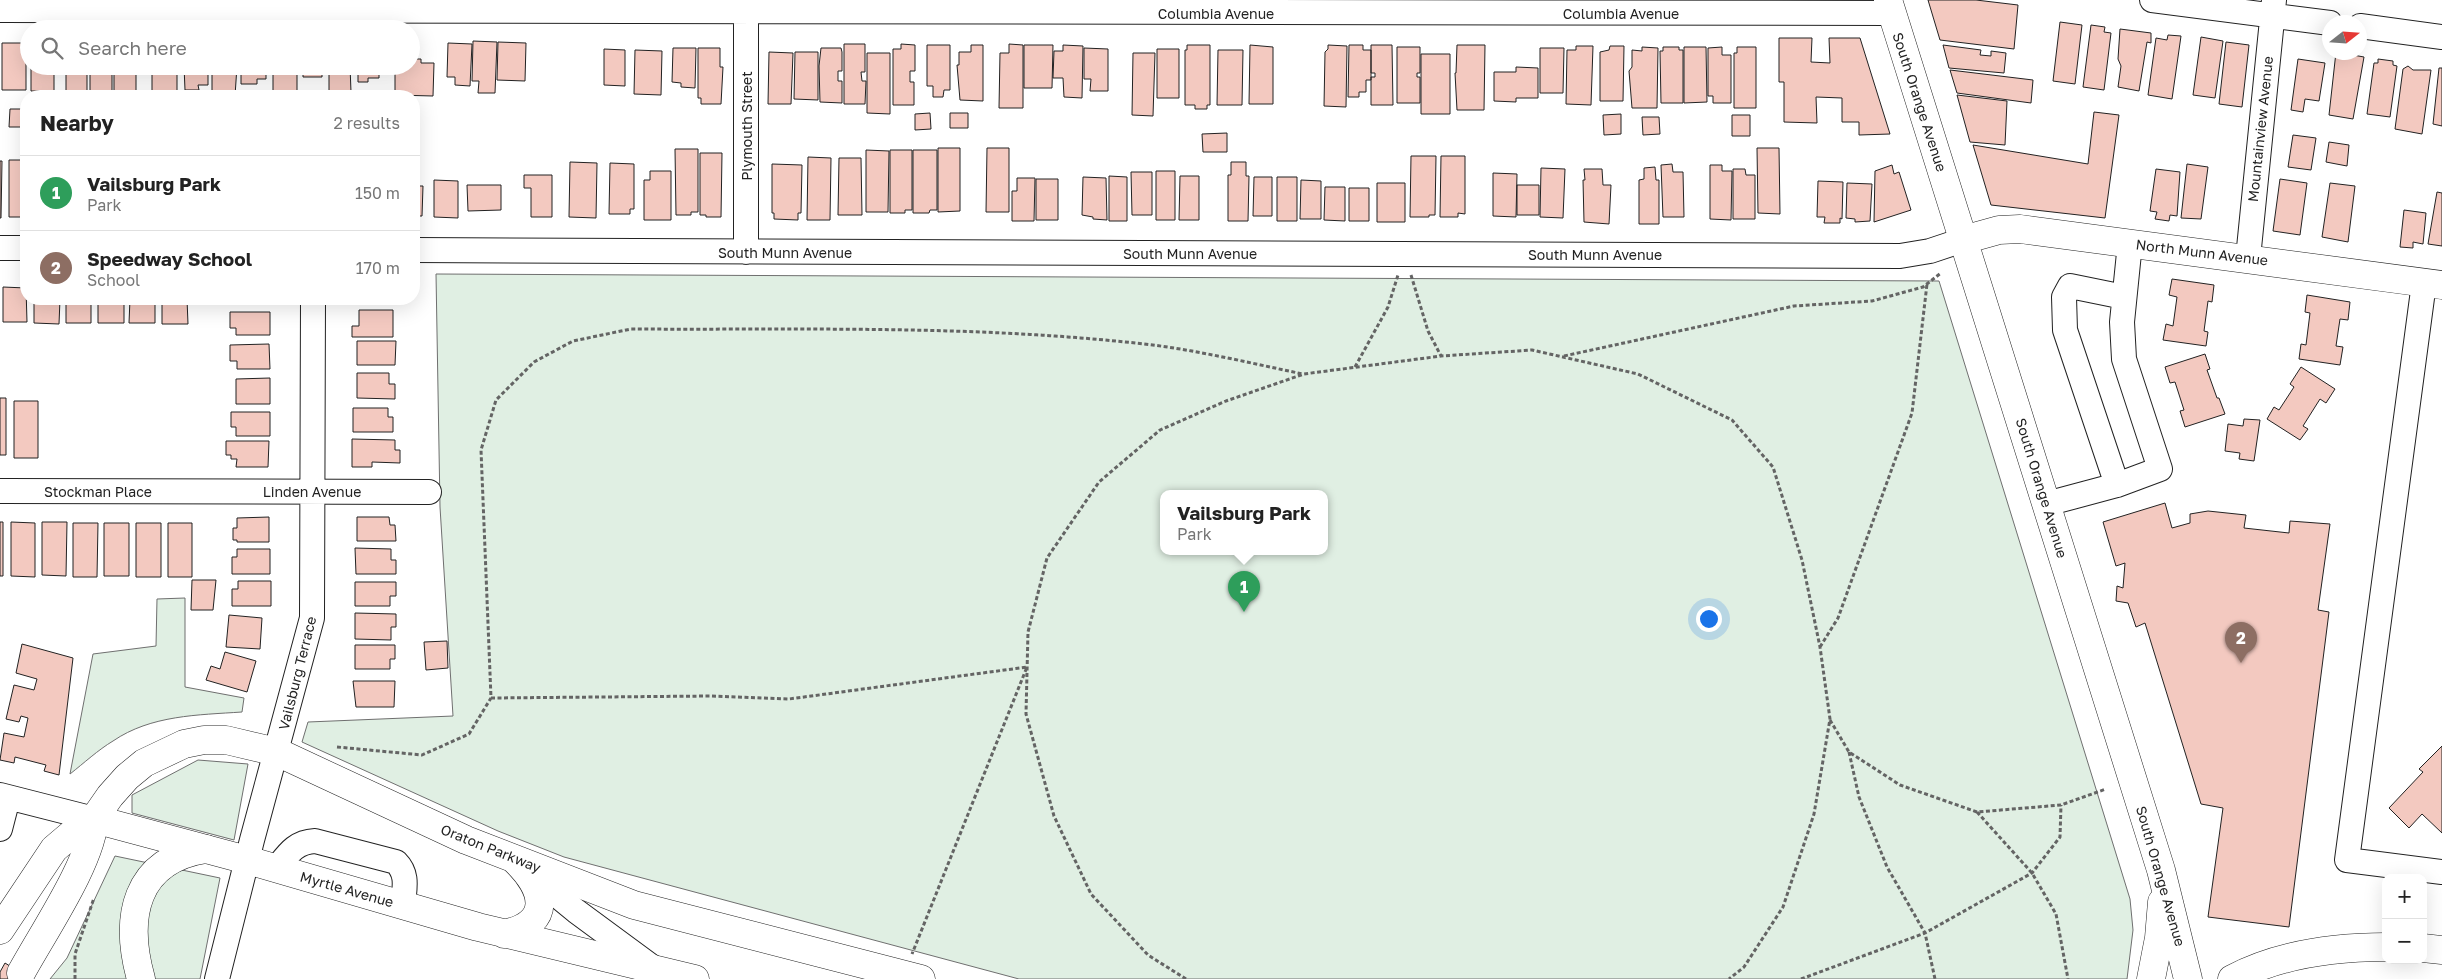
<!DOCTYPE html>
<meta charset="utf-8">
<style>
:root{--surface:#fff;--page:#f2f2f2;--text:#222;--muted:#767676;--line:#e0e0e0;--accent:#c62828}
body{margin:0;font-family:"Golos Text",sans-serif;background:var(--page);color:var(--text)}
.controls{position:absolute;right:15px;bottom:15px;display:grid;overflow:hidden;border-radius:10px;box-shadow:0 5px 20px #0002}
.controls button{width:45px;height:45px;display:grid;place-items:center;padding:0;border:0;border-bottom:1px solid var(--line);background:var(--surface);color:var(--text);font:25px sans-serif}
.compass{position:absolute;left:2322px;top:15px;width:45px;height:45px;border-radius:50%;background:var(--surface);box-shadow:0 5px 20px #0002;rotate:73deg}
.you{position:absolute;left:1708px;top:618px;width:18px;height:18px;margin:-12px;border:4px solid #fff;border-radius:50%;background:#1a73e8;box-shadow:0 0 0 8px #1a73e833}
.badge{display:grid;place-items:center;width:32px;height:32px;border-radius:50%;background:var(--accent);color:#fff;font-size:16px;font-weight:700}
.pin{position:absolute;translate:-50% -41px;filter:drop-shadow(0 1px 2px #0008)}
.pin::after{content:'';position:absolute;top:26px;width:18px;height:15px;background:inherit;clip-path:polygon(0 0,100% 0,50% 100%)}
.popup{position:absolute;left:1160px;top:490px;width:168px;height:65px;box-sizing:border-box;display:grid;place-content:center;border-radius:10px;background:var(--surface);filter:drop-shadow(0 1px 4px #0005);font-size:16px;white-space:nowrap;color:var(--muted)}
.popup b{font-size:19px;color:var(--text)}
.popup::after{content:'';position:absolute;left:50%;top:100%;margin-left:-10px;border:10px solid transparent;border-top-color:var(--surface)}
.list{margin:0;padding:0;list-style:none}
h2{display:flex;justify-content:space-between;align-items:center;height:65px;margin:0;padding:0 20px;font-size:21px}
h2 small{font-size:16px;font-weight:400;color:var(--muted)}
.list li{display:grid;grid-template-columns:32px 1fr auto;gap:15px;align-items:center;box-sizing:border-box;height:75px;padding:0 20px;border-top:1px solid var(--line)}
.list b{display:block;font-size:19px;white-space:nowrap}
.list p{margin:0;font-size:16px;white-space:nowrap;color:var(--muted)}
.list em{font-size:16px;font-style:normal;color:var(--muted)}
.icon{flex:none;width:28px;height:28px;fill:none;stroke:currentColor;stroke-width:2;stroke-linecap:round;stroke-linejoin:round}
.map{position:relative;flex:none;width:2442px;height:979px;overflow:hidden}
.search{position:absolute;background:var(--surface);box-shadow:0 5px 20px #0002;left:20px;top:20px;width:400px;height:55px;display:flex;align-items:center;gap:12px;box-sizing:border-box;padding:0 18px;border-radius:28px;color:var(--muted);font-size:19px}
.panel{position:absolute;background:var(--surface);box-shadow:0 5px 20px #0002;left:20px;top:90px;width:400px;height:215px;border-radius:20px}
.map>svg:first-child{display:block}
.green{fill:#e0efe3;stroke:#6f6f6f;fill-rule:evenodd}
.building{fill:#f3c9c0;stroke:#222}
.lines{fill:none;stroke-linecap:round;stroke-linejoin:round}
.minor-casing{stroke:#222;stroke-width:26}
.major-casing{stroke:#222;stroke-width:29}
.highway-casing{stroke:#222;stroke-width:29}
.path{stroke:#646464;stroke-width:3;stroke-dasharray:4 2.5;stroke-linecap:butt}
.minor{stroke:#fff;stroke-width:24}
.major{stroke:#fff;stroke-width:28}
.highway{stroke:#fff;stroke-width:28}
.labels{text-anchor:middle;dominant-baseline:central;stroke-width:4;stroke-linejoin:round;paint-order:stroke}
.street-label{font-size:14px;fill:#222;stroke:#fff}
</style>
<div class="map">
<svg width="2442" height="979" viewBox="0 0 2442 979">
<rect width="100%" height="100%" fill="#fff"/>
<path class="green" d="M436,274L1939,281L2130,899L2133,930L2127,979H1019L564,857L498,831L302,742L308,722L453,716L440,507ZM1164,493H1324V551H1164Z
M185,598V687L244,698L242,712C198,715 151,715 113,741C98,750 84,763 70,774L93,654L156,646L157,599Z
M198,760L248,764L234,840L132,813V795Z
M115,856L220,878L200,979H50L67,958Z"/>
<path class="building" d="M1928,0H1976L2018,5L2014,49L1940,40Z
M2060,22L2082,25L2075,84L2053,81Z
M2091,25L2105,27L2104,32L2111,33L2104,90L2083,87Z
M2120,29L2151,33V43L2147,42L2139,91L2118,87L2121,66L2118,59Z
M2168,35L2181,36L2172,99L2148,95L2156,38L2167,40Z
M2201,37L2223,41L2215,98L2193,95Z
M1779,38H1812L1811,62L1830,63L1829,38H1860L1890,134L1859,135V122H1842V98L1816,97L1817,123L1784,122V82H1779Z
M473,41L497,42L495,93H478L479,81H472Z
M498,42L526,43L525,81L497,80Z
M2226,42L2249,45L2242,107L2219,104Z
M2,43H26V90H2Z
M448,43L472,44L470,86L455,85V77H447Z
M844,44H865V72H861L862,81H866L865,104H844Z
M901,44L915,45V71H910V82H914V105H893V49H901Z
M1009,44L1023,45V108H999L1000,53H1009Z
M927,45H950V90H944L943,97H933V86H927Z
M971,45H983V101L960,100L957,65H959V52H971Z
M1024,45H1053L1052,88H1024Z
M1063,45L1083,46L1082,98L1064,97L1063,78H1053L1054,51H1063Z
M1187,45H1210V105H1207V109H1195V105H1185V50H1187Z
M1250,45L1273,47V104H1249Z
M1328,45L1347,46L1346,107L1324,106L1325,52L1328,49Z
M1349,45H1363V50H1371V80H1366V92H1359V97H1348Z
M1371,45H1392L1393,105H1371V77H1375V73H1371Z
M1457,45H1485L1484,110H1457L1455,73H1456Z
M1943,45L1981,50L1980,55L1991,56V51L2006,53L2004,73L1949,68Z
M1576,46H1593L1591,105L1566,104L1567,50H1576Z
M1610,46H1624L1623,101H1600V52L1609,50Z
M1397,47H1420V73H1417V77H1420V103H1397Z
M1642,47L1658,48L1657,108H1632L1629,71L1632,67V50L1642,51Z
M1663,47H1679V50H1683V103H1661L1660,51H1663Z
M1684,47H1706L1707,102L1684,103Z
M1722,47V55H1731V103H1713V96H1708V48Z
M1737,47H1756V108H1734V53H1737Z
M673,48H696L695,88L681,87V83L672,82Z
M698,48H720V67H723L721,104H701V98H698Z
M821,48H841L842,52V71H838V81H842V103L820,102L819,66Z
M1084,48L1108,49V91H1090L1091,79H1084Z
M1540,48H1564L1563,93H1540Z
M604,49L625,50V86L604,85Z
M1157,49H1179V98H1157Z
M635,50L662,51L661,95L634,94Z
M1218,50H1243L1242,105H1217Z
M769,52L793,53L791,104H768Z
M795,52H818V100L794,99Z
M2336,52L2364,57L2353,119L2329,115Z
M867,53H890V114L867,113Z
M1133,53H1155L1153,116L1132,115Z
M1421,54H1450V114H1421Z
M411,59H421V63H434L433,96L395,95V66H411Z
M2298,59L2325,63L2319,101L2305,99L2303,112L2291,110Z
M2378,59L2393,61V65L2397,66L2390,117L2367,114L2374,63H2378Z
M31,66H54V91H31Z
M66,66H87V96H66Z
M90,66H112V96H90Z
M114,66H136V96H114Z
M152,66H177V96H152Z
M184,66H208V85H198L199,90H185Z
M212,66H237L235,96H212Z
M241,66H266V79H257V84H241Z
M273,66H297V96H273Z
M299,66H322V77H303V71H299Z
M329,66H350L351,92H347L348,96H329Z
M358,66H379V78H368V82H358Z
M2408,66L2413,70H2431L2422,134L2395,129L2403,69Z
M1516,67L1538,68V98H1516V102L1494,101V72H1516Z
M2439,68H2442V126L2433,124Z
M1950,70L2033,80L2031,103L1957,93Z
M1957,95L2007,101L2005,145L1970,142Z
M10,109H26V127H9Z
M2094,112L2119,115L2105,218L1991,205L1973,145L2088,164Z
M930,113L931,129L915,130V114Z
M950,113H968V128H950Z
M1621,114V134L1604,135L1603,115Z
M1732,115H1750V136H1732Z
M1642,117H1659L1660,134L1643,135Z
M1227,133V152H1203L1202,134Z
M2293,135L2316,138L2311,170L2288,167Z
M2329,142L2349,145L2347,166L2326,162Z
M938,148H960V211L938,212Z
M987,148H1009V212H986Z
M1757,148H1779L1780,214L1758,213Z
M675,149H698V212H691V215H676Z
M866,150L889,151L888,212H866Z
M890,150H912V210H905V213H890Z
M913,150H937V210H930L929,213H913Z
M700,153H722L721,217H706V215H700Z
M1411,156H1436L1435,215H1429V217H1410Z
M1441,156H1465V214L1458,213V217H1440Z
M808,157L831,158L830,220H807Z
M839,158H861L862,215H838Z
M9,160H26V217H9Z
M0,161H2L1,218H0Z
M570,162L597,163L596,218L569,217Z
M1231,162H1246V176H1249L1248,221H1228V175H1231Z
M610,163L634,164V209H630V214H609Z
M772,164L802,165L801,213H798V220L774,219V213H772Z
M1672,164L1673,172H1683L1684,217H1663L1661,165Z
M2187,164L2208,167L2201,219L2181,218Z
M1710,165H1722V171H1732L1731,220L1710,219Z
M1892,165L1894,174L1899,172L1911,210L1874,222L1875,171Z
M1655,167L1656,180H1659V224H1639V180L1644,179V168Z
M1541,168L1565,169L1563,218L1540,217Z
M1584,169H1602L1603,185H1611L1609,224L1584,222L1583,180H1585Z
M1733,169H1745L1746,175H1755V219H1733Z
M2156,169L2180,172L2177,216L2170,215L2169,221L2155,219L2157,212L2150,211Z
M650,171H671V220H644V180H650Z
M1156,171H1175V220H1156Z
M1131,172H1152V215H1132Z
M1493,173L1517,174L1516,217L1493,216Z
M524,175H552V217H531V188H524Z
M1109,176L1127,177V221H1109Z
M1180,176H1199V220H1179Z
M1083,177L1106,178L1107,220L1093,219V217L1082,215Z
M1254,177H1272V216H1253Z
M1277,177H1297V221H1277Z
M1017,178H1035L1034,221H1012V191H1017Z
M1036,179H1058V220H1036Z
M2280,179L2307,183L2300,235L2273,231Z
M434,180L458,181V218L434,217Z
M1301,180L1321,181V219H1300Z
M1818,181L1843,182L1842,219L1840,218V223H1824L1825,217H1817Z
M1377,183H1405V222H1377Z
M1847,183L1872,184L1870,221L1855,222V219L1846,218Z
M2330,183L2355,186L2348,242L2322,237Z
M467,185H501V210L468,211Z
M1517,185H1539V215H1517Z
M414,186H423L422,216H414Z
M1325,187H1345V221L1324,220Z
M1349,188H1369V221H1349Z
M2437,192L2442,193V246L2428,244Z
M2404,210L2426,213L2423,244L2413,242V248L2400,247Z
M2172,279L2214,285L2212,302L2208,301L2204,331L2208,332L2206,346L2163,340L2166,324L2173,326L2177,297L2169,295Z
M3,287L26,288L27,322H3Z
M2307,295L2350,302L2348,320L2340,319L2336,346L2343,347L2340,365L2299,359L2301,344L2306,345L2310,313L2305,312Z
M34,299H60L59,324L34,323Z
M66,299H91V323H66Z
M98,299H124V323H98Z
M130,299H155V323H129Z
M162,299H187L188,324H162Z
M237,299H270V303H237Z
M355,299H397V304H360L355,302Z
M359,310H393V337H352V326H359Z
M230,312H270V335H236V328H230Z
M357,341H396L395,365H357Z
M269,344L270,369H237V361H230V345Z
M2205,354L2210,369L2207,370L2217,398H2219L2225,414L2185,427L2180,411L2184,410L2175,382L2170,383L2165,367Z
M2301,367L2335,389L2326,403L2320,399L2303,426L2308,429L2300,440L2267,419L2274,407L2279,410L2294,387L2290,384Z
M357,373H389V384H395V399L357,398Z
M270,378V404H236V379Z
M0,398H6V455H0Z
M14,401H38V458H14Z
M353,408H388V417H393V432H353Z
M231,412H270V436H236V427H231Z
M2244,419L2260,420L2254,461L2239,459L2240,453L2225,451L2228,424L2243,426Z
M352,439L395,440V450H400V463L372,462V467H352Z
M226,441H269L268,467H236L237,459H231V455H226Z
M2165,503L2172,528L2190,523V514L2208,511L2246,515L2244,528L2289,533L2290,521L2330,524L2318,610L2329,612L2289,927L2208,917L2223,808L2201,804L2145,623L2136,627L2128,603L2116,601L2117,586L2123,588L2125,563L2116,566L2103,522Z
M269,517V542H237V540H233V528H237V518Z
M357,517H389L390,525H395L396,541H357Z
M0,522H3V576H0Z
M11,522L35,523V577L11,576Z
M42,522H67L66,576L42,575Z
M73,523H98L97,577H73Z
M104,523H129V576H104Z
M136,523H161V577H136Z
M168,523H192V577H168Z
M355,548L391,549V560H396V574H356Z
M237,549H270V574H232V557H237Z
M192,580H216L213,610H191Z
M238,581H271V606H232V589H238Z
M355,582H396V596H390V606H355Z
M355,613L396,614V627H391V640L355,639Z
M229,615L262,618L260,649L226,647Z
M447,641L448,668L426,670L424,642Z
M22,644L73,658L59,775L44,771L46,765L15,757L14,763L0,760L4,733L24,737L28,718L21,716L19,722L6,719L14,685L34,690L37,679L16,673Z
M355,645H395V659H390V669H355Z
M225,652L256,661L247,692L206,680L211,666L220,669Z
M353,681H395L394,707H356Z
M2442,746V833L2422,814L2409,828L2389,808L2423,772L2419,769Z
M5,963L31,979H0V972Z"/>
<g class="lines">
<defs>
<path id="minor" d="M2152,0L2330,23
M0,10L1892,13
M2360,26L2442,37
M0,248H26
M414,250L1900,256L1930,251L1963,240
M746,252V0
M2248,258L2274,0
M2424,283L2347,860L2442,872
M2117,485L2065,330L2064,297L2070,286L2124,297
M0,491L429,492
M2046,504L2117,485L2160,469L2124,359L2122,322L2130,243
M0,795L94,819
M0,829L8,798
M276,869C288,854 295,842 315,841L396,862C409,875 404,889 403,906
M526,870L576,911L652,967
M217,979L252,840L312,618L313,299"/>
<path id="major" d="M1888,0L2161,870L2188,979
M1963,240L1999,230L2020,229L2442,285
M94,819L247,860L478,927L695,979
M0,930L54,849L74,832L94,819L110,796L127,777L144,763L184,744L204,740H226L277,752L466,840L634,905L921,979
M504,934C554,923 545,889 515,860
M2423,948L2442,950
M2151,979L2159,938L2162,902
M2232,979C2279,954 2333,947 2386,947"/>
<path id="highway" d="M21,973C42,934 93,860 94,819
M141,979C124,918 134,860 206,849"/>
</defs>
<use href="#minor" class="minor-casing"/>
<use href="#major" class="major-casing"/>
<use href="#highway" class="highway-casing"/>
<path class="path" d="M1411,275L1428,331L1441,356
M1564,356L1794,306L1872,301L1923,287L1941,273
M1355,367L1388,307L1398,275
M1820,647L1838,618L1912,413L1927,284
M491,698L711,696L789,699L1027,667L912,954
M1830,720L1849,752L1900,785L1977,812L2061,805L2106,789
M337,747L422,755L469,734L491,698L481,450L496,400L534,362L573,341L631,329C796,330 961,325 1125,342C1185,347 1245,362 1303,374
M1849,752L1859,797L1887,867L1925,933L1935,979
M1977,812L2032,873L2056,914L2068,979
M75,979V954L94,898
M1186,979L1148,955L1091,894L1054,816L1026,714L1028,632L1047,558L1099,482L1160,430L1226,401L1304,374L1441,356L1532,350L1638,374L1732,420L1773,467L1802,560L1820,647L1830,719L1814,814L1783,907L1744,967L1729,979
M1801,979L1925,933L2032,873L2060,837L2061,805"/>
<use href="#minor" class="minor"/>
<use href="#major" class="major"/>
<use href="#highway" class="highway"/>
</g>
<g class="labels">
<g class="street-label">
<text x="1216" y="13">Columbia Avenue</text>
<text x="1621" y="13">Columbia Avenue</text>
<text transform="translate(1920 102) rotate(72)">South Orange Avenue</text>
<text transform="translate(746 126) rotate(-90)">Plymouth Street</text>
<text transform="translate(2260 129) rotate(-84)">Mountainview Avenue</text>
<text x="785" y="252">South Munn Avenue</text>
<text transform="translate(2202 252) rotate(7)">North Munn Avenue</text>
<text x="1190" y="253">South Munn Avenue</text>
<text x="1595" y="254">South Munn Avenue</text>
<text transform="translate(2042 488) rotate(73)">South Orange Avenue</text>
<text x="98" y="491">Stockman Place</text>
<text x="312" y="491">Linden Avenue</text>
<text transform="translate(297 673) rotate(-76)">Vailsburg Terrace</text>
<text transform="translate(491 848) rotate(22)">Oraton Parkway</text>
<text transform="translate(2161 876) rotate(74)">South Orange Avenue</text>
<text transform="translate(347 889) rotate(16)">Myrtle Avenue</text>
</g>
</g>
</svg>
<div class="controls">
<button>+</button>
<button>−</button>
</div>
<svg class="compass" viewBox="-18 -18 36 36"><path d="M0-13l5 13h-10z" fill="#e53935"/><path d="M0 13l5-13h-10z" fill="#767676"/></svg>
<div class="you"></div>
<div class="pin badge" style="left:1244px;top:612px;background:#2e9e5b">1</div>
<div class="popup"><b>Vailsburg Park</b>Park</div>
<div class="pin badge" style="left:2241px;top:663px;background:#8d6e63">2</div>
<div class="search"><svg class="icon" aria-label="search" viewBox="0 0 24 24"><circle cx="10" cy="10" r="6"/><path d="M15 15l6 6"/></svg>Search here</div>
<section class="panel">
<h2>Nearby<small>2 results</small></h2>
<ul class="list">
<li><span class="badge" style="background:#2e9e5b">1</span><div><b>Vailsburg Park</b><p>Park</p></div><em>150 m</em></li>
<li><span class="badge" style="background:#8d6e63">2</span><div><b>Speedway School</b><p>School</p></div><em>170 m</em></li>
</ul>
</section>
</div>
